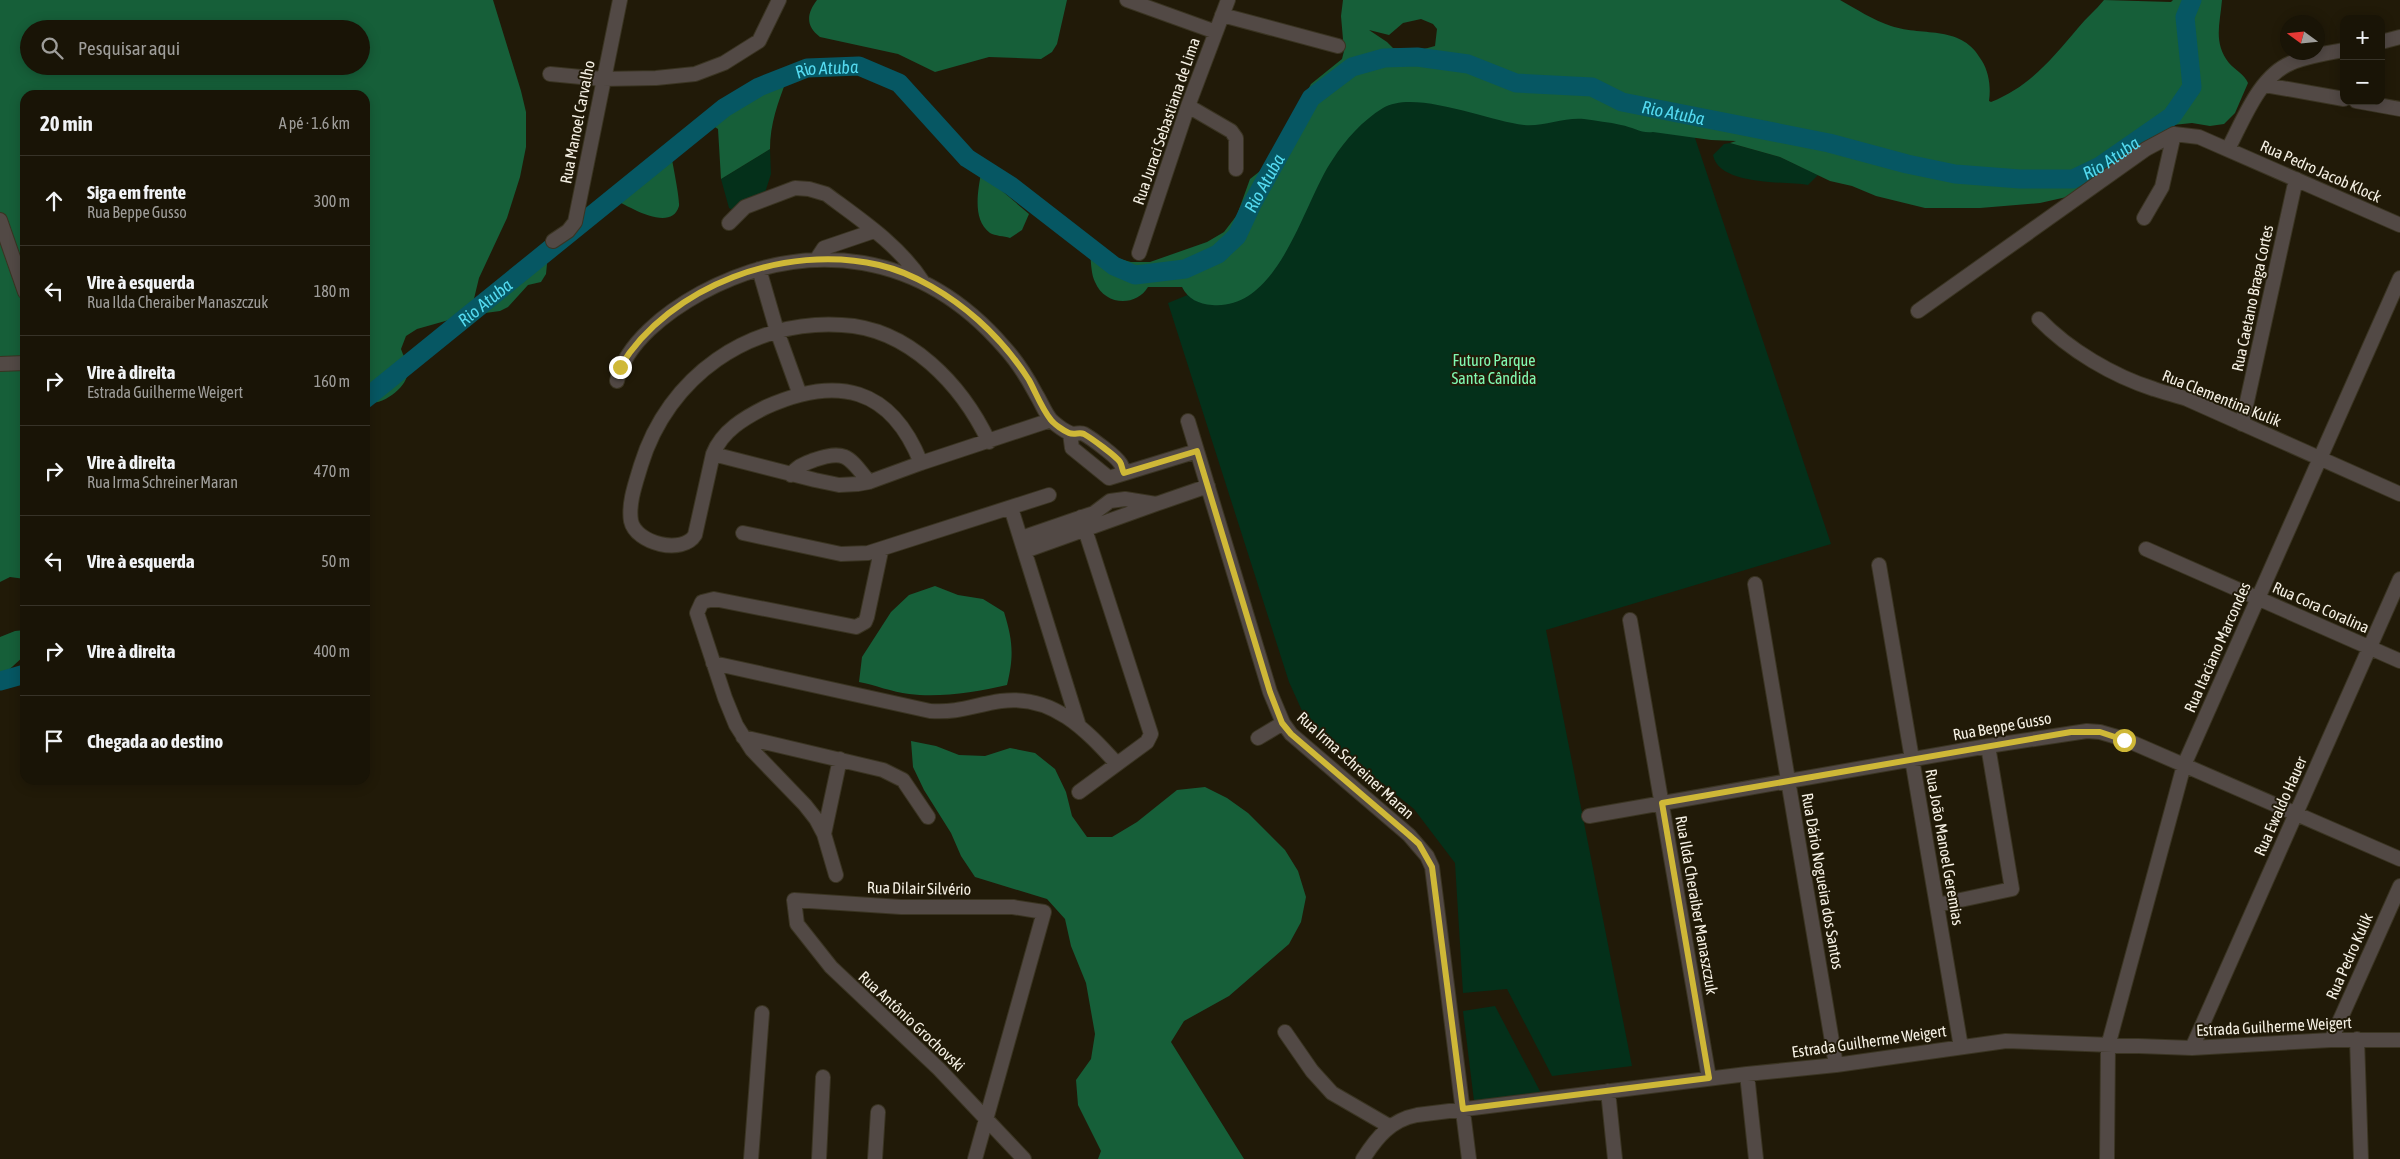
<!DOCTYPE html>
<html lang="pt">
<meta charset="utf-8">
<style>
:root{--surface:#191406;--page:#262114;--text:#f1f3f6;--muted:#9f9e9b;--line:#373328}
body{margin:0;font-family:"Asap Condensed",sans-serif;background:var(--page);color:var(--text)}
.controls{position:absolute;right:15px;top:15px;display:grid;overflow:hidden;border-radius:10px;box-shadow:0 2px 12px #0003}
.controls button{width:45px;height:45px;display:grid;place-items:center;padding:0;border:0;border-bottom:1px solid var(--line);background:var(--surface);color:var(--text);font:25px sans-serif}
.compass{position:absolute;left:2280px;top:15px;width:45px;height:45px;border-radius:50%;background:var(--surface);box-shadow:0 2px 12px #0003;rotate:285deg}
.stop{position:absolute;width:15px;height:15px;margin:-11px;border:4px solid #cfb837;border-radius:50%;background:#fff}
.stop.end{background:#cfb837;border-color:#fff;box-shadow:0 1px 5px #0008}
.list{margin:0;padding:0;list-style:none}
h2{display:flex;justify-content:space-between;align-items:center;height:65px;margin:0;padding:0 20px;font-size:21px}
h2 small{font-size:16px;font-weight:400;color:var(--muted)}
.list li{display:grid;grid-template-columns:32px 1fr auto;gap:15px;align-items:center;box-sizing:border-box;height:90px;padding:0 20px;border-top:1px solid var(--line)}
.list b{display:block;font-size:19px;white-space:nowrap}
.list p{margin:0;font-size:16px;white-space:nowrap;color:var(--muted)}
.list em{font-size:16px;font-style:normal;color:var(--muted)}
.icon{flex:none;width:28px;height:28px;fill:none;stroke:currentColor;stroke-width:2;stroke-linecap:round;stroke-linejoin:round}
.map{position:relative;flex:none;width:2400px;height:1159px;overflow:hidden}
.search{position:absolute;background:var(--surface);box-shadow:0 2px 12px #0003;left:20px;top:20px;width:350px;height:55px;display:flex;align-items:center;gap:12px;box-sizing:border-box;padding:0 18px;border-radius:28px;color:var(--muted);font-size:19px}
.panel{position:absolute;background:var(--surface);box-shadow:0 2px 12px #0003;left:20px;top:90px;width:350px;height:695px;border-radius:15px}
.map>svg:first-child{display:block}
.green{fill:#04301a}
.forest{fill:#165f39;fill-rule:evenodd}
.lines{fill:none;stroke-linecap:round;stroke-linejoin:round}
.river{stroke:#065763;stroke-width:19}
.minor-casing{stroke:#3a3422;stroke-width:16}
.minor{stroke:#524945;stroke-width:14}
.route{stroke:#cfb837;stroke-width:6}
.labels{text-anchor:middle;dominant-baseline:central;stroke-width:4;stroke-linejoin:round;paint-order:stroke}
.street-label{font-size:16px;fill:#f5f0e4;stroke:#211a08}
.park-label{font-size:16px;fill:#81f9b2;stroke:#211a08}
.water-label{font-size:18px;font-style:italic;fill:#54daf0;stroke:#211a08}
</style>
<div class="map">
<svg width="2400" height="1159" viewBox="0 0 2400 1159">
<rect width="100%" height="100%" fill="#211a08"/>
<path class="green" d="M1399,71L1691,126L1831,544L1546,630L1632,1066L1552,1076L1507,989L1463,993L1455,863L1414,809L1308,724L1289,682L1168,303L1246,271Z
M1730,143L1780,157L1818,175L1808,185C1784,181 1719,186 1713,155L1724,144Z
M770,149L771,174L762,202L743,215L729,208L721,179Z
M1495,1006L1541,1093L1474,1101L1463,1011Z"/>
<path class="forest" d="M0,0H493L521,91L526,112V147L520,177L507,218L479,278L472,307L477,313L485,309L548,254L546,274L541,282L528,285L508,307L500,311L463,316L417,329L406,336L401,349C403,355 407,362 408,369C409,387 383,406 365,403V95H25V579L10,577L0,582ZM29,29H361V66H29Z
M817,0H1067L1057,44L1052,52L1041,59L989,57L935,72L898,54L820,37C806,27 806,14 817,0Z
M1343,0H1840C1856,9 1873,20 1891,26C1925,37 1962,24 1982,61C1989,72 1991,88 1989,101L1991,102C2029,87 2052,59 2078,28C2086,18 2096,10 2104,0L2171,2L2173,0H2222C2220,24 2213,43 2229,63C2235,70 2244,74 2248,83L2235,113L2224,124L2210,126L2192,123L2173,125L2142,145L2071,196L2040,203L1980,208H1925L1876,196L1852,186L1830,181L1780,157L1730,143L1736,141L1711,140L1653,132C1642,134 1633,127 1621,125C1609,122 1596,121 1584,119C1564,117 1543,127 1524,125C1487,121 1415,89 1383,108C1362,121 1346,139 1333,159C1303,202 1280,311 1212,305C1199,304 1188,299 1182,287H1148C1136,307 1105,306 1095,282C1091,274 1091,261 1090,251L1131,262H1150L1207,242L1224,232L1237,215L1250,179L1269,164L1311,84L1342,59L1344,51L1341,16ZM1421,19L1433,24L1437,29L1435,46L1424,49L1393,48L1387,42L1369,30L1389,35L1403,23Z
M787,79C778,102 770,124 770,149L721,179L718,129L705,121L737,97Z
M670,149C672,160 680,199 679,206C671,234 626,205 612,198Z
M981,173L1029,214L1022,230L1010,238C1004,236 995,236 990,233C972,220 978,191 981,173Z
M935,586L958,595L983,599L1004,612C1013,641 1014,656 1007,685C976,692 940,698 909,694C892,692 875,685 859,682L862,657L891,612L909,595Z
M25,630V655L0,678V637L15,631Z
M911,741L936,746L959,755L985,756L1010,748L1035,753L1055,769L1066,792L1072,816L1087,837H1112L1137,822L1177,790L1205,787L1227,798L1248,813L1285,850L1298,871L1306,897L1301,922L1289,944L1229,996L1184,1021L1171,1042L1244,1159H1098L1101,1151L1078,1105L1076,1080L1091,1059L1095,1034L1086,983L1071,946L1065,919L1047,899L975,877L961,856L951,833L924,790L913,767Z"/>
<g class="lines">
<g class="river">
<path id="s1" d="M365,399L724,108L759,87L807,68L859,66L899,83L967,158L1011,186L1114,266L1135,275L1185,269L1218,254L1237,236L1252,204L1311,98L1352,67L1384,58L1417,57L1468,64L1516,83L1592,87L1622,102L1829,143L1907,164L1955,174L2020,179H2073L2100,166L2172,116L2192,87L2185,17L2192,0"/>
<path d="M0,681L25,674"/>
</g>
<defs>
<path id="minor" d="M1127,0L1216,32
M1222,15L1338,46
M2381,42L2400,37
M550,74L602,79L656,78L695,74L724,63L759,41L779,0
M2265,85L2344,99
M2356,101L2400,109
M1188,106L1231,131L1236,138V169
M2228,149C2243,121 2259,76 2291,63C2307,56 2326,53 2344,50
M2144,218L2162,187L2174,134
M0,220L25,292
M729,223L745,207L795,188L809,189L826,194C861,220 899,245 923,282
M553,241L568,231L575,222L620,0
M1139,253L1188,106L1228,0
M816,260L824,248L874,231
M759,269L777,331L800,395
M1918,311L2146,149L2174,134L2199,137L2400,225
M2039,319C2069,350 2113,376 2154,389C2165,393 2176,395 2187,399L2400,494
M0,364L25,363
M617,381C625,343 668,311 701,293C810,235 923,253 1004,347C1017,361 1027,377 1036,394C1041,402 1045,413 1051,420C1055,424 1064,431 1070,433C1074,435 1080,432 1084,434C1091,438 1116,456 1120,463C1122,465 1123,470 1124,473
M1188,421L1270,692L1283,723L1291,734L1409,835L1427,856L1432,867L1469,1159
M2242,424L2296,179
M1070,433L1072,448L1109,478L1197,451
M713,454L815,480L839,485L858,484L869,482L921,463L1051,420
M921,463C891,387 837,375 766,407C744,418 722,431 713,454L695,535C683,555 636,544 631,521C628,503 636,482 641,465C668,377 749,319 842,325C909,328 962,385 989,442
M791,475C797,466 804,464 814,460C846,449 849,457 869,482
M1156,504L1208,486
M1011,508L1078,723
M743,533L841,554L868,553L1049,495
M1021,538L1094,513L1110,501L1125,499L1156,504L1025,551
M2146,549L2400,661
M1879,565L1961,1047
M1755,584L1836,1065
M1630,620L1709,1078
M713,663L930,711C959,713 974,705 1001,701C1053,694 1086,730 1117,764
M743,737L883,770L903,780L928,817
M1258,738L1283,723
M1079,792L1147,742L1151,734L1081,517
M1589,816L1988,746L2087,731L2100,732L2124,739L2400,859
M824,834L840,759
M836,875L824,834L816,819L805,805L752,750L736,725L725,698L697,613L702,602L714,599L856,627L865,622L867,617L881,551
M1937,905L2012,889L1988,746
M1285,1032L1312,1071L1332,1093L1389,1126
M2357,1039L2361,1159
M2331,1040L2400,886
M2192,1048L2400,579
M1747,1074L1756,1159
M1608,1091L1615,1159
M751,1159L762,1013
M819,1159L823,1077
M875,1159L878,1112
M975,1159L1044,912L1013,907H901L794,900L797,924L831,967L939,1069L1024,1159
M1363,1159C1377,1137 1391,1120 1417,1115L1747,1074L1836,1065L2006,1041L2192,1048L2331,1040H2400
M2107,1159L2108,1046L2184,765L2400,278"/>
</defs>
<use href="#minor" class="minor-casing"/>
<use href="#minor" class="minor"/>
</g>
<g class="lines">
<path class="route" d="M620,367C670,285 786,243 879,265C914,273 951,296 978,320C997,337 1015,358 1029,380C1036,393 1042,409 1051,420C1054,424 1064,431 1069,433C1074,435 1080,432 1084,434C1091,438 1116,456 1120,462C1122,465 1122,470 1124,473L1197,451L1270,692L1282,723L1291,734L1409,835L1419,844L1432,867L1463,1109L1709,1078L1662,803L2071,732H2100L2124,740"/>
</g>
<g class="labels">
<g class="street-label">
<text transform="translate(1166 121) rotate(-71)">Rua Juraci Sebastiana de Lima</text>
<text transform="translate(577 122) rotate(-79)">Rua Manoel Carvalho</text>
<text transform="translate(2321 171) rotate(24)">Rua Pedro Jacob Klock</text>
<text transform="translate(2252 298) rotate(-78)">Rua Caetano Braga Cortes</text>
<text transform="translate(2222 398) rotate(22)">Rua Clementina Kulik</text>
<text transform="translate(2321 607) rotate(24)">Rua Cora Coralina</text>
<text transform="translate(2217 647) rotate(-66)">Rua Itaciano Marcondes</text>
<text transform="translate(2002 726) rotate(-10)">Rua Beppe Gusso</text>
<text transform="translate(1356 765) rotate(42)">Rua Irma Schreiner Maran</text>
<text transform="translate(2280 806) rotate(-66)">Rua Ewaldo Hauer</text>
<text transform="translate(1945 847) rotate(80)">Rua João Manoel Geremias</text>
<text transform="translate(1823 881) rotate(80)">Rua Dário Nogueira dos Santos</text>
<text transform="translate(919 888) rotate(1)">Rua Dilair Silvério</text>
<text transform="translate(1697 905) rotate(80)">Rua Ilda Cheraiber Manaszczuk</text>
<text transform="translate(2349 956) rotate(-66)">Rua Pedro Kulik</text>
<text transform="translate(912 1021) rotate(43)">Rua Antônio Grochovski</text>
<text transform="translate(2274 1026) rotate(-3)">Estrada Guilherme Weigert</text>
<text transform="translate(1869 1041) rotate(-8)">Estrada Guilherme Weigert</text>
</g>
<g class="park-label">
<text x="1494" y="360">Futuro Parque<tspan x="1494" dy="18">Santa Cândida</tspan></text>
</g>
<g class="water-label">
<text stroke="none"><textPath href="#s1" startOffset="574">Rio Atuba</textPath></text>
<text stroke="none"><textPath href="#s1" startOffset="1609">Rio Atuba</textPath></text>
<text stroke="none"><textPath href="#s1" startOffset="2059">Rio Atuba</textPath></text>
<text stroke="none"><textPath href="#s1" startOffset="1129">Rio Atuba</textPath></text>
<text stroke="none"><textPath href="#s1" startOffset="154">Rio Atuba</textPath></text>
</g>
</g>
</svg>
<div class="controls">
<button>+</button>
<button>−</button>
</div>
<svg class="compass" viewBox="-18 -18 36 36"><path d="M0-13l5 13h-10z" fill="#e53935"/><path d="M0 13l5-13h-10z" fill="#9f9e9b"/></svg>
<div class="stop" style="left:2124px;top:740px"></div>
<div class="stop end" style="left:620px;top:367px"></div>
<div class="search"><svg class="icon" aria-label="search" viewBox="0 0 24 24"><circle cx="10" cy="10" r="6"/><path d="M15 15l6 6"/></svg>Pesquisar aqui</div>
<section class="panel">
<h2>20 min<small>A pé · 1.6 km</small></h2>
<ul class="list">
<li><svg class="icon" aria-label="ahead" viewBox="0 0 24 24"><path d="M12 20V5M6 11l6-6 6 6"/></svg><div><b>Siga em frente</b><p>Rua Beppe Gusso</p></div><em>300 m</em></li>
<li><svg class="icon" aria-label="left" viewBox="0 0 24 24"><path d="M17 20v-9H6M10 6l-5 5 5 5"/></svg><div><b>Vire à esquerda</b><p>Rua Ilda Cheraiber Manaszczuk</p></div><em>180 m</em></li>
<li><svg class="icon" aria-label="right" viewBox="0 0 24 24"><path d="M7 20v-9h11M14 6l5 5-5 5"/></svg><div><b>Vire à direita</b><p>Estrada Guilherme Weigert</p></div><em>160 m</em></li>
<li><svg class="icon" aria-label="right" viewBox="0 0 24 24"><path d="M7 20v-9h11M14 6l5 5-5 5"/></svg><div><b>Vire à direita</b><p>Rua Irma Schreiner Maran</p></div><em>470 m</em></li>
<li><svg class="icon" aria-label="left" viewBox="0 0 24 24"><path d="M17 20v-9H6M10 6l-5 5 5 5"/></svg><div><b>Vire à esquerda</b></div><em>50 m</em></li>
<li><svg class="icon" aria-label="right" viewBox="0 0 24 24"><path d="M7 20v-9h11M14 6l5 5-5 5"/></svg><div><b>Vire à direita</b></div><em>400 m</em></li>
<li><svg class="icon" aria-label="arrive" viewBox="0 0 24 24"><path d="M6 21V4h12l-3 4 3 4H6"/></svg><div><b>Chegada ao destino</b></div></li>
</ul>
</section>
</div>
